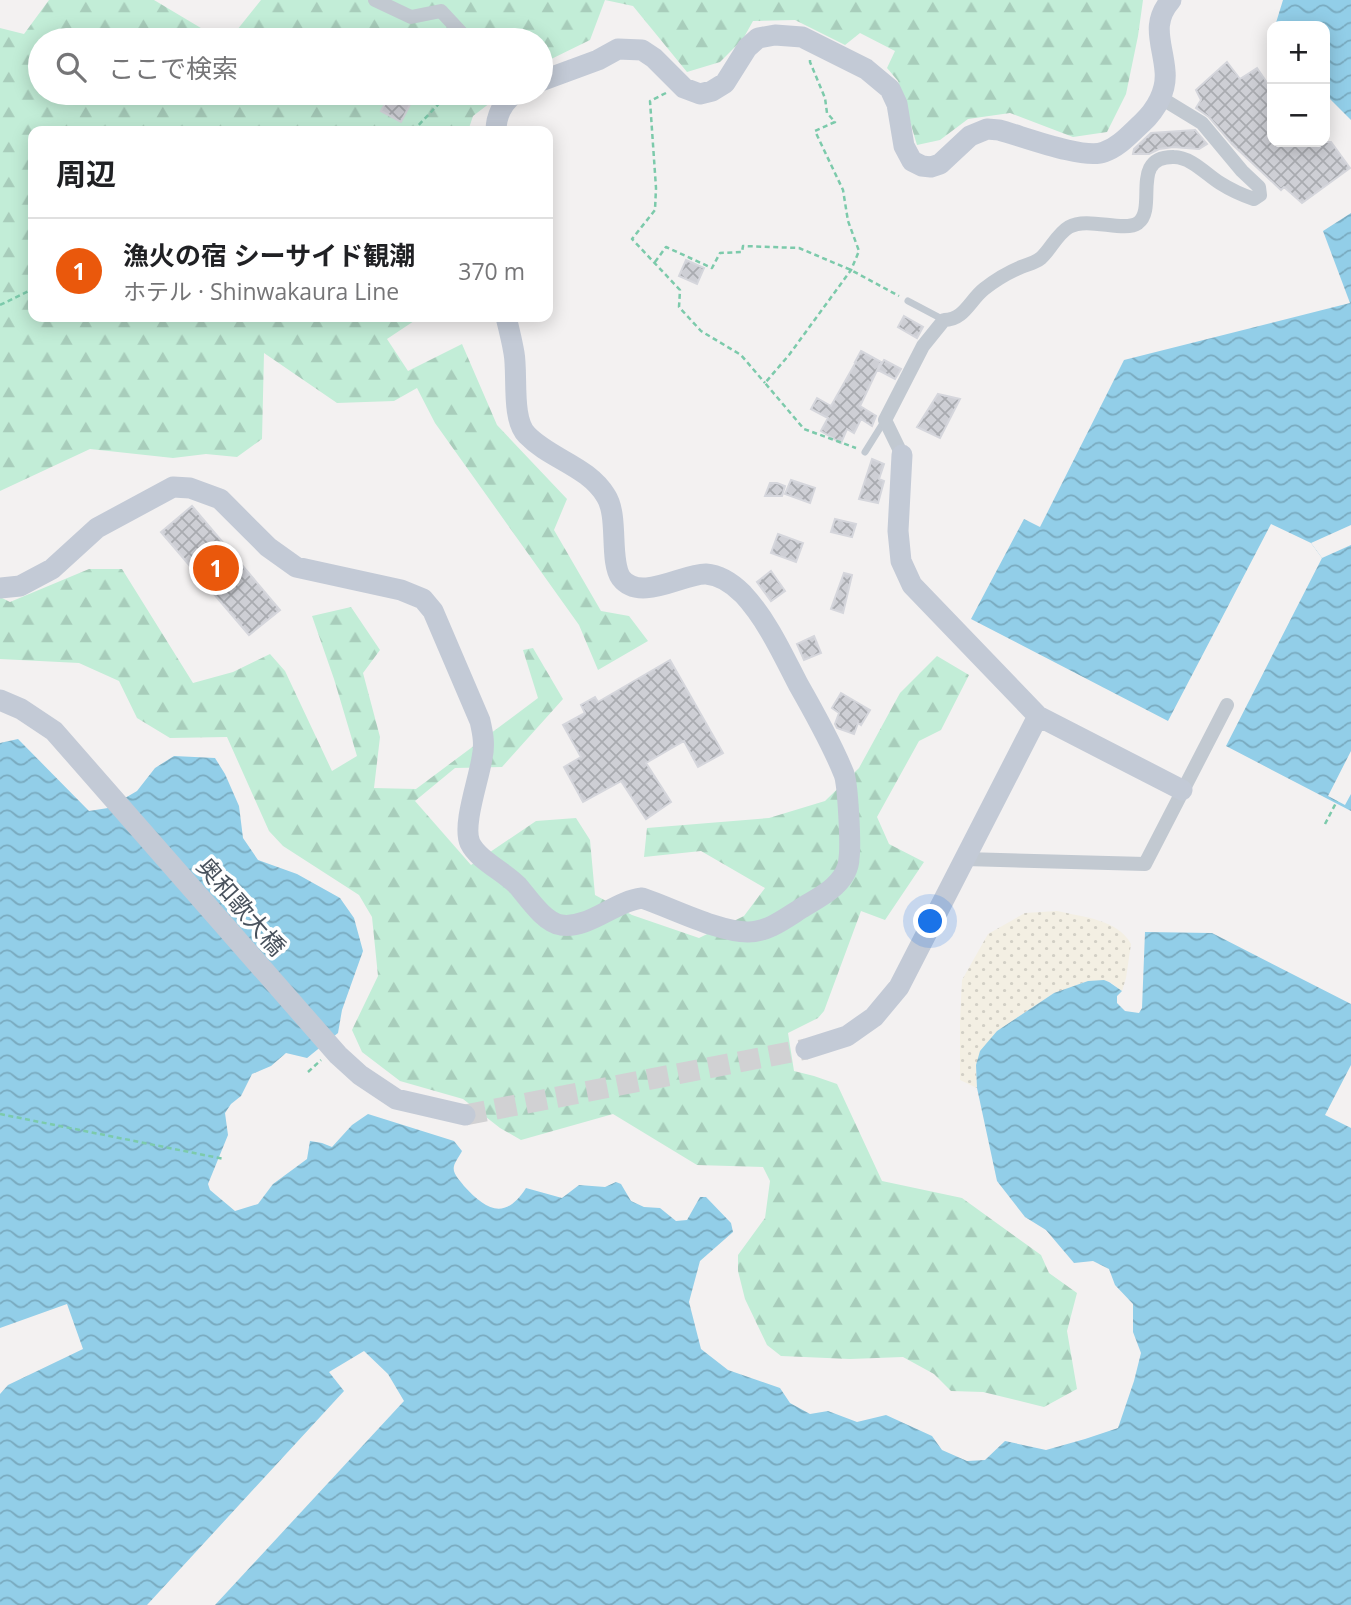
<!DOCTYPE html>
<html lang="ja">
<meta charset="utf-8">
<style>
:root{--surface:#fff;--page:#f6f6f6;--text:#202124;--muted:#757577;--line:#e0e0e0;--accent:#ea580c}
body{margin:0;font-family:"Open Sans","Noto Sans JP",sans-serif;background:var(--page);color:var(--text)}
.controls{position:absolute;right:21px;top:21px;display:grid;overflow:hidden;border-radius:14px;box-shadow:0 4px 18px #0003}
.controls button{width:63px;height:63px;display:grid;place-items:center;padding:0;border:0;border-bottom:2px solid var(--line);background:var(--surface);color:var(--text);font:35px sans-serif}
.you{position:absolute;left:931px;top:922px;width:24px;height:24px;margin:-18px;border:5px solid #fff;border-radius:50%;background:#1a73e8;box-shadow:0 0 0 10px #1a73e833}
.badge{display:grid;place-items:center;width:46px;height:46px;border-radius:50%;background:var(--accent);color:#fff;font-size:23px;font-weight:700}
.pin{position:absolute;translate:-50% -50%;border:4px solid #fff;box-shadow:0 2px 7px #0006}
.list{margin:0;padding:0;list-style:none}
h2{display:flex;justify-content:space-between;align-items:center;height:91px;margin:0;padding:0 28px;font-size:30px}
h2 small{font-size:23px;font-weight:400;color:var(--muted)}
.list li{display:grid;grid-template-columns:46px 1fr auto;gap:21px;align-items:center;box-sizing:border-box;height:105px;padding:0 28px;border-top:2px solid var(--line)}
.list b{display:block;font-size:26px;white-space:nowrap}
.list p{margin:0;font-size:23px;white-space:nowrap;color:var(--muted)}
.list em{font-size:23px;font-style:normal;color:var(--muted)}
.icon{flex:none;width:38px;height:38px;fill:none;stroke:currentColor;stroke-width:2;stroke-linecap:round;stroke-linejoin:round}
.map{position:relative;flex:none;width:1351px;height:1605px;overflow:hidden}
.search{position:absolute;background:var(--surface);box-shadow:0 4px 18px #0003;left:28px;top:28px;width:525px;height:77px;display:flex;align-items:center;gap:18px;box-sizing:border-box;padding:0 24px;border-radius:38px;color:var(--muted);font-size:26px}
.panel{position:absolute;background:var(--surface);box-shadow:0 4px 18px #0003;left:28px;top:126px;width:525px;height:196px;border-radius:14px}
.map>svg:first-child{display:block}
.forest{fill:url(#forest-firs)}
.sand{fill:url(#sand-dots)}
.water{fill:url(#water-waves)}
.pier{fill:#f3f1f1}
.building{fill:url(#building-cross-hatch);stroke:#d5d6dc;stroke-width:2}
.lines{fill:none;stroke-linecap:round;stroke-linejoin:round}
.secondary-tunnel{stroke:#d1d1d3;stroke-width:21;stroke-dasharray:21 10;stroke-linecap:butt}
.path{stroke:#7ccaab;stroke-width:2.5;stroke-dasharray:5 3.5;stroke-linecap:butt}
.lane{stroke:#c2c9d1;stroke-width:7}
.street{stroke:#c2c9d1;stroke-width:14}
.secondary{stroke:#c3cad6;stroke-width:21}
.labels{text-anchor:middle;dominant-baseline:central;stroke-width:7;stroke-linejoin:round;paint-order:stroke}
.street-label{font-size:24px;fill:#49525d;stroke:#fff}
</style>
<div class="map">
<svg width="1351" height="1605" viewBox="0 0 1351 1605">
<defs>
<pattern id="forest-firs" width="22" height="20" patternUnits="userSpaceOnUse" patternTransform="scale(1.75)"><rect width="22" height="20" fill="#c2edd7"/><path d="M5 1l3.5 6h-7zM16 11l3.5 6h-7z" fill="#a8cdbb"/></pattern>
<pattern id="sand-dots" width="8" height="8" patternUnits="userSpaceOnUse" patternTransform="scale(1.75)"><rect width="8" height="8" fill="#f3efe3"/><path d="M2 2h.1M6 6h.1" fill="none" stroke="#d2cfc5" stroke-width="1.8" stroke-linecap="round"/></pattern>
<pattern id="water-waves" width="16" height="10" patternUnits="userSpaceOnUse" patternTransform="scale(1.75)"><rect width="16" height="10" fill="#92cee8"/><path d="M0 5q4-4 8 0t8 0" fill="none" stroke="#79aabf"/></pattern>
<pattern id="building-cross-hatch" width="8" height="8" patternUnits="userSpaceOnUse" patternTransform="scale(1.75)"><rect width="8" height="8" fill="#cecfd5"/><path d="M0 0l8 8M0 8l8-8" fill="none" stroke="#a9abb0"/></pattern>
</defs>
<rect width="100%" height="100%" fill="#f3f1f1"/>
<path class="forest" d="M49,0H154L221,40H40V93H503L473,116L468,131H33V317H420L387,339L408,371L462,344L497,425L567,499L554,530L601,611L629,616L648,641L598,670L579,625L435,423L417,388L394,401L337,403L264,353L262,439L237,457L206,454L173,458L90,449L0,491V28L24,34Z
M261,0H1143L1138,36L1126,94L1107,132L1073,137L1010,113L968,119L940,140L917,145L898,81L887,68L895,51L860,33L845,45L795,20L753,21L743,39L720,62L687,72L633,6L605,0L590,40L541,64V40H229Z
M89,569H122L193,683L233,672L270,654L285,671L332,771L357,756L334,679L312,616L351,607L380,650L363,673L380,737L374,788L416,789L538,698L523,650L533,648L563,699L502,767L455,768L415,801L471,865L536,821L576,818L590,840L595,895L632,915L699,938L744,916L765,888L701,851L644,857L647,828L769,818L825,801L859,768L900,693L937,656L969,675L941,730L919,741L877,817L889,844L924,862L885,920L861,911L824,1011L818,1018L788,1033L794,1071L814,1076L837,1084L882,1181L962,1198L1041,1255L1049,1273L1077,1293L1067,1331L1077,1389L1044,1407L983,1392L951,1391L934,1374L903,1357L850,1359L781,1356L767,1345L745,1299L738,1271V1255L765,1218L770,1181L763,1167L697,1165L613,1114L521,1140L500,1128L463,1099L400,1081L362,1052L352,1030L378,976L372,917L359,895L283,846L269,831L227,737L170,738L137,718L119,681L79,663L0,659V597L10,602Z"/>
<path class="sand" d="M1057,911C1082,917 1118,919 1131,944L1126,978L1122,991L1109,981H1088L1054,993L997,1031L976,1065L977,1088L960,1080V1021L962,980L988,934L1025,913Z"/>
<path class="water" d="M1283,0H1351V120L1325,94V26H1275Z
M1351,213V811L1226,746L1322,558L1311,543L1271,524L1168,721L971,619L1024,519L1040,527L1124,360L1350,303L1323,231Z
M18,739L89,811L108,808L137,791L155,768L174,756L215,758L225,774L239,806L243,838L258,860L297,874L340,898L354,918L363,951L342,1010L338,1033L307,1058L286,1053L271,1066L252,1074L241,1096L231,1104L225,1113L228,1135L208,1184L210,1190L235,1211L258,1204L273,1184L307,1159L310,1141L322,1143L332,1147L352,1125L368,1114L454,1141L462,1151C460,1155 455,1162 454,1166C452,1174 460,1180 464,1186C486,1210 505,1221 526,1188L562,1198L579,1185L605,1187L616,1182L621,1184L631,1201L644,1207L660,1208L676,1221L687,1220L700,1197H706L731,1223L733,1232L700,1261L689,1302L701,1349L728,1370L780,1388L790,1403L810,1414L828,1411L857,1422L886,1415L932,1436L942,1450L967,1461L985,1460L1005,1441L1046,1450L1085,1439L1118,1428L1134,1381L1141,1353L1133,1332V1304L1115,1285L1109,1269L1093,1261L1074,1263L1046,1230L1025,1217L997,1181L977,1088L976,1065L980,1051L997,1031L1054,993L1088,981L1104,980L1109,982L1122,991L1117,996V1003L1125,1011L1139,1013L1142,1008L1145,932L1212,933L1351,1004V1605H0V1394L8,1385L83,1349L67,1304L0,1328V743Z"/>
<path class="pier" d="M1351,525V545L1322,558L1311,543Z
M1351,751V794L1345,805L1328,796Z
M1351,1065V1128L1325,1115Z
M364,1351L388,1374L404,1401L215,1605H147L344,1391L329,1372Z"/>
<path class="building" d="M1227,62L1240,79L1257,68L1272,90V142H1331L1350,168L1302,203L1284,187L1281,190L1232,144L1209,117L1196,108L1201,100L1196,90Z
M391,93H416L401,122L381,111Z
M1195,130L1207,144L1199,149L1173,147L1159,149L1149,154H1133L1134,149L1151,133Z
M686,260L704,268L697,284L679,276Z
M904,316L923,327L917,338L898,327Z
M861,351L881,362L860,406L876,416L872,426L861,419L854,433L847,429L841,443L821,431L828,418L811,409L817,398L831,406L856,362H855Z
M884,360L901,369L895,379L878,370Z
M938,394L960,399L940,438L917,427Z
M872,459L884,464L879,479L884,481L878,503L859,499Z
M791,480L815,488L810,503L785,494Z
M770,483H777L785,486L782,496H765Z
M192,506L280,610L249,635L161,532Z
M835,519L856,524L852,537L831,532Z
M778,534L803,543L796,562L771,553Z
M771,571L785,591L771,601L757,582Z
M844,573L852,575L843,613L831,609Z
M814,636L821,653L804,660L797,644Z
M670,660L723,753L698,767L684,741L646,763L671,802L646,819L621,781L583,802L564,767L581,757L563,725L585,713L581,705L595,697L598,702Z
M841,693L870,710L861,725L858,723L854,734L837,728L835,724L839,713L832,708Z"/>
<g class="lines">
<path class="secondary-tunnel" d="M465,1115L806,1049"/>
<path class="path" d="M810,60V62L825,98L827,113L835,122L815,131L843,190L848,221L859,251L851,270L789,355L765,383L804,429L856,448
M666,93L650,101L656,188L655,210L632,239L680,290L679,307L701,331L741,355L765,383
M413,131L449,93
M655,262L666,247L712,268L720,253L742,252L743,246L799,248L851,270L899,296
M0,305L33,289
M1325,824L1337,801
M308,1072L321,1060
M0,1114L224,1159"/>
<path class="lane" d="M908,301L944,320
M865,452L885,420"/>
<path class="street" d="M375,0L411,17L441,11L468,40
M902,455L885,420L923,346L944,320C964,320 970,300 984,289C994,281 1009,272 1021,267C1028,264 1035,263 1041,258C1051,249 1057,234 1069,227C1088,216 1124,233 1138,223C1158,208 1129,156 1174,157C1191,157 1207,175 1220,183C1231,190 1242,195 1254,199L1260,195L1259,187L1242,171L1202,123L1161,98
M965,859L1145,864L1227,705"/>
<path class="secondary" d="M541,81L598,60L618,49L642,50L654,58L684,88L700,94L712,91L725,83L747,48L758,38L775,35L802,37L866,69L890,89L897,104L904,146L912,161L922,166L931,167L940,164L970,136L987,129L999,130C1022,136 1084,160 1104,152C1119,147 1130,134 1142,123C1156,110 1167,91 1165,71C1163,44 1150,24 1171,0
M496,131C496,116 503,102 515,93
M902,455L898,531L901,561L912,585L1038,716L1182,790
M0,588L20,586L52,569L97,528L173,487L190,488L220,499L268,547L296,567L401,590L423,599L433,611L480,721C483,734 485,745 482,758C479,779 462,825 470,843C478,860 505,872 518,886C529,899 544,922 561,925C589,929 615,901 642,898C672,908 718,932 748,932C769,932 787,917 805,906C820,897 836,889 845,873C847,869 849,862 849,858C851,845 848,785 844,774C832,744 814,712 798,684C782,653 767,620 743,594C734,585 720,575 706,574C684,573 640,603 621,578C609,561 619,516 606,496C588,466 550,459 527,435C511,419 518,375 514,353C512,341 509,329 506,317
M0,700L21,709L54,731L338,1055L360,1075L396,1099L465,1115
M806,1049L847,1036L874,1017L899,987L1038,716"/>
</g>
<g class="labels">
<g class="street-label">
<text transform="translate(242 906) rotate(49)">奥和歌大橋</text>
</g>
</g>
</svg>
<div class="controls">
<button>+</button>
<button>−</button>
</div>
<div class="you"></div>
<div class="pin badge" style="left:216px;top:568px">1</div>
<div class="search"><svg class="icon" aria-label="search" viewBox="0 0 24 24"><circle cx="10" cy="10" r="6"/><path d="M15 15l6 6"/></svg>ここで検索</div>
<section class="panel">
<h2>周辺<small></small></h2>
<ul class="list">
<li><span class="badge">1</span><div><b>漁火の宿 シーサイド観潮</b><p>ホテル · Shinwakaura Line</p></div><em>370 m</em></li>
</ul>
</section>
</div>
